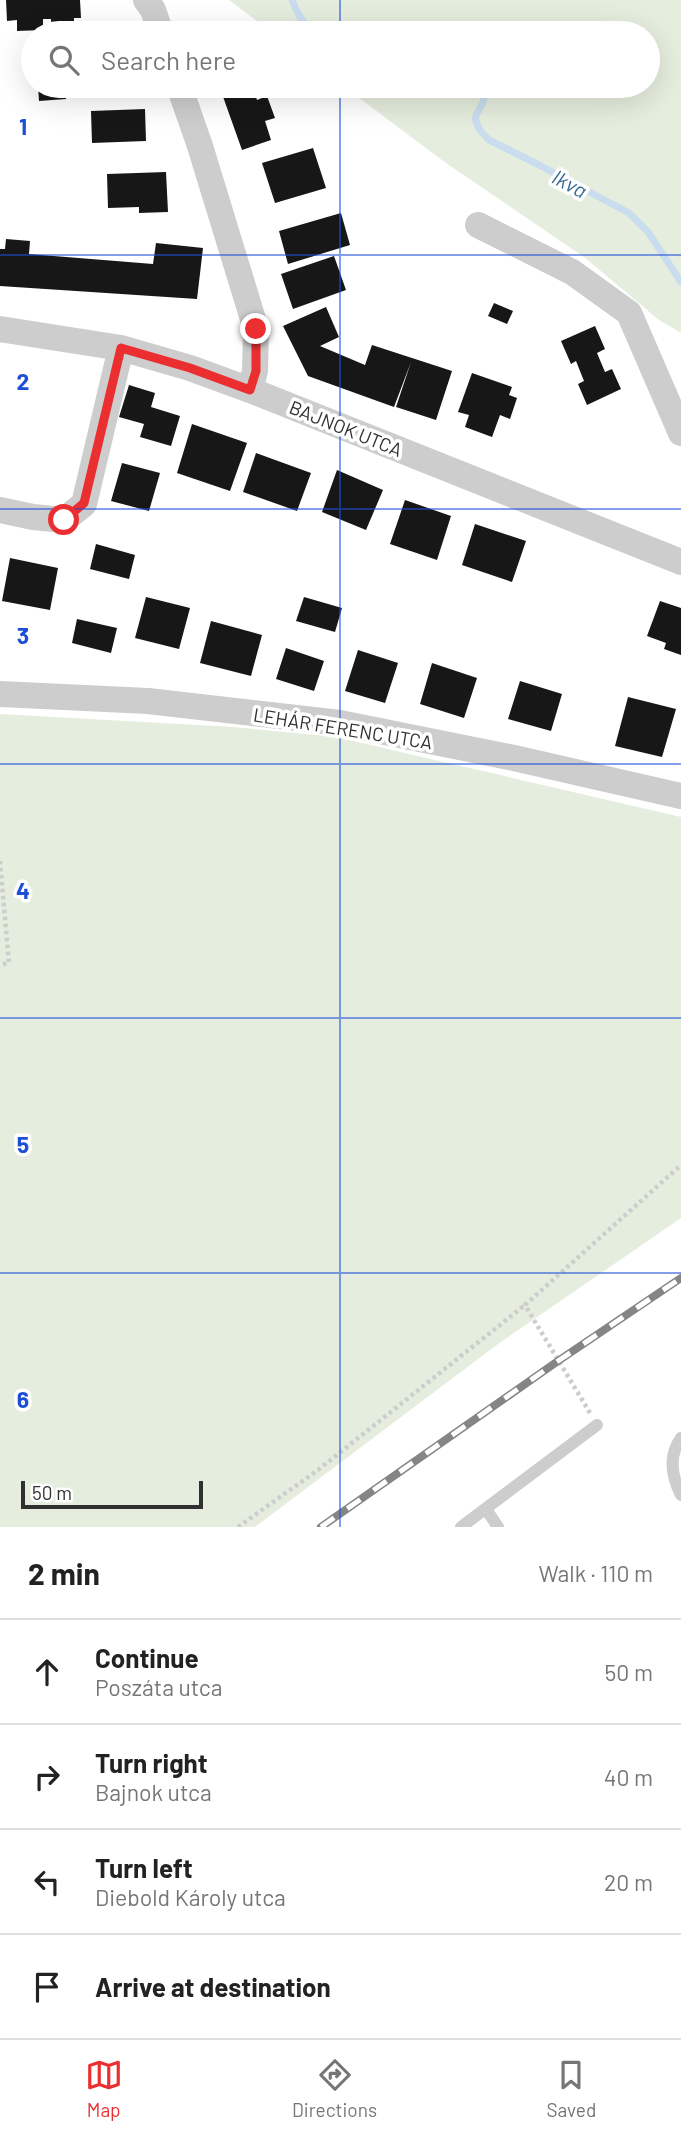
<!DOCTYPE html>
<meta charset="utf-8">
<style>
:root{--surface:#fff;--page:#f6f6f6;--text:#222;--muted:#767676;--line:#e0e0e0;--accent:#eb2e30}
body{margin:0;font-family:Barlow,sans-serif;background:var(--page);color:var(--text)}
.scale{position:absolute;left:21px;bottom:18px;width:182px;box-sizing:border-box;padding-left:7px;border:4px solid #303030;border-top:0;font-size:19px;line-height:24px;white-space:nowrap;color:#303030;-webkit-text-stroke:5px #fff;paint-order:stroke}
.stop{position:absolute;width:21px;height:21px;margin:-16px;border:5px solid #eb2e30;border-radius:50%;background:#fff}
.stop.end{background:#eb2e30;border-color:#fff;box-shadow:0 2px 7px #0008}
.list{margin:0;padding:0;list-style:none}
h2{display:flex;justify-content:space-between;align-items:center;height:91px;margin:0;padding:0 28px;font-size:30px}
h2 small{font-size:23px;font-weight:400;color:var(--muted)}
.list li{display:grid;grid-template-columns:46px 1fr auto;gap:21px;align-items:center;box-sizing:border-box;height:105px;padding:0 28px;border-top:2px solid var(--line)}
.list b{display:block;font-size:26px;white-space:nowrap}
.list p{margin:0;font-size:23px;white-space:nowrap;color:var(--muted)}
.list em{font-size:23px;font-style:normal;color:var(--muted)}
.icon{flex:none;width:38px;height:38px;fill:none;stroke:currentColor;stroke-width:2;stroke-linecap:round;stroke-linejoin:round}
.map{position:relative;flex:none;width:681px;height:1527px;overflow:hidden}
.search{position:absolute;background:var(--surface);box-shadow:0 7px 28px #0002;left:21px;right:21px;top:21px;height:77px;display:flex;align-items:center;gap:18px;box-sizing:border-box;padding:0 24px;border-radius:38px;color:var(--muted);font-size:26px}
.sheet{height:511px;background:var(--surface)}
nav{display:flex;justify-content:space-around;align-items:center;box-sizing:border-box;height:98px;border-top:2px solid var(--line);background:var(--surface);font-size:19px;color:var(--muted)}
nav a{display:grid;justify-items:center;gap:4px}
nav .on{color:var(--accent)}
.map>svg:first-child{display:block}
.green{fill:#e5edde}
.lines{fill:none;stroke-linecap:round;stroke-linejoin:round}
.stream{stroke:#caddee;stroke-width:7}
.building{fill:#171717}
.path{stroke:#cdcdcd;stroke-width:4.5;stroke-dasharray:3.5 3.5;stroke-linecap:butt}
.lane{stroke:#cdcdcd;stroke-width:12}
.street{stroke:#cdcdcd;stroke-width:26}
.rail-casing{stroke:#858585;stroke-width:8}
.rail{stroke:#fff;stroke-width:5;stroke-dasharray:16;stroke-linecap:butt}
.route{stroke:#eb2e30;stroke-width:9}
.grid{fill:none;stroke:#1d4ed8;stroke-width:2;stroke-opacity:0.55}
.labels{text-anchor:middle;dominant-baseline:central;stroke-width:7;stroke-linejoin:round;paint-order:stroke}
.street-label{font-size:19px;fill:#303030;stroke:#fff}
.water-label{font-size:21px;font-style:italic;fill:#3b6d96;stroke:#fff}
.grid-label{font-size:23px;text-anchor:middle;font-weight:bold;fill:#1d4ed8;stroke:#fff;stroke-width:7;stroke-linejoin:round;paint-order:stroke}
</style>
<div class="map">
<svg width="681" height="1527" viewBox="0 0 681 1527">
<rect width="100%" height="100%" fill="#fff"/>
<path class="green" d="M229,0H681V333L659,320L584,257L446,163L343,86H648V33H273Z
M0,714L233,727L336,737L681,817V1218L498,1344L255,1527H0Z"/>
<g class="lines">
<path class="stream" d="M292,0C305,32 311,32 344,33
M482,86L484,100L475,118L479,129L489,140L539,165L629,213L648,232L681,282"/>
</g>
<path class="building" d="M6,0H80L81,18H74V28L51,29V19H43V30L17,31V20L7,21Z
M38,86H65L66,99L39,101Z
M235,86H252L257,100L267,96L275,118L265,121L271,140L242,150L221,91Z
M145,109L146,141L92,143L91,111Z
M313,148L326,188L275,203L262,163Z
M166,172L168,212L139,213V207L108,208L107,174Z
M341,213L350,245L288,264L279,231Z
M6,239L30,241L29,254L153,264L156,243L203,248L197,299L0,286V249H5Z
M334,256L346,290L293,309L281,274Z
M494,303L513,311L507,324L488,316Z
M326,307L339,337L320,346L365,365L372,345L452,371L436,420L396,407L411,362L394,407L308,376L283,326Z
M595,326L605,349L597,353L605,372L612,369L621,389L587,405L578,384L584,381L576,361L571,364L561,341Z
M472,373L512,387L509,395L517,398L510,419L500,415L492,437L465,427L469,415L458,412Z
M129,385L155,393L151,407L180,416L171,446L140,437L144,424L119,417Z
M192,424L247,443L230,491L177,473Z
M256,453L311,473L297,511L243,492Z
M122,463L160,473L149,511L111,501Z
M337,470L383,490L366,530L322,512Z
M405,500L451,516L437,560L390,544Z
M475,524L526,541L512,582L462,565Z
M96,544L135,555L129,579L90,569Z
M10,558L58,568L50,610L2,601Z
M146,597L190,608L179,649L135,638Z
M304,597L342,608L335,632L296,621Z
M660,601L681,608V655L664,649L666,643L647,636Z
M77,619L117,628L111,653L72,643Z
M211,621L262,635L251,676L200,663Z
M286,648L324,661L314,691L276,679Z
M358,650L398,663L385,703L345,691Z
M432,663L477,678L464,718L420,704Z
M520,681L562,694L551,731L508,719Z
M628,697L676,709L662,757L615,746Z"/>
<g class="lines">
<path class="path" d="M0,861L9,963L0,965
M590,1413L525,1305L681,1165
M238,1527L318,1470L525,1305"/>
<path class="lane" d="M681,1438C668,1456 672,1477 681,1495
M486,1509L498,1527
M461,1527L597,1425"/>
<path class="street" d="M146,0L153,10L161,33
M179,86L200,146L256,329L255,371L250,390
M478,225L572,272L629,313L681,433
M0,329L121,348L190,368L250,390L681,562
M0,510L33,517L64,520L84,504L121,348
M0,694L148,701L340,723L514,758L681,796"/>
<defs>
<path id="rail" d="M321,1527L558,1361L681,1278"/>
</defs>
<use href="#rail" class="rail-casing"/>
<use href="#rail" class="rail"/>
</g>
<g class="lines">
<path class="route" d="M64,520L84,503L121,348L190,368L250,390L256,371V329"/>
</g>
<path class="grid" d="M340,0V33M340,86V1527M0,255H681M0,509H681M0,764H681M0,1018H681M0,1273H681"/>
<g class="labels">
<g class="street-label">
<text transform="translate(346 428) rotate(22)">BAJNOK UTCA</text>
<text transform="translate(343 728) rotate(9)">LEHÁR FERENC UTCA</text>
</g>
<g class="water-label">
<text transform="translate(570 183) rotate(28)">Ikva</text>
</g>
</g>
<g class="grid-label">
<text x="23" y="135">1</text>
<text x="23" y="390">2</text>
<text x="23" y="644">3</text>
<text x="23" y="899">4</text>
<text x="23" y="1153">5</text>
<text x="23" y="1408">6</text>
</g>
</svg>
<div class="scale">50 m</div>
<div class="stop" style="left:64px;top:520px"></div>
<div class="stop end" style="left:256px;top:329px"></div>
<div class="search"><svg class="icon" aria-label="search" viewBox="0 0 24 24"><circle cx="10" cy="10" r="6"/><path d="M15 15l6 6"/></svg>Search here</div>
</div>
<section class="sheet">
<h2>2 min<small>Walk · 110 m</small></h2>
<ul class="list">
<li><svg class="icon" aria-label="ahead" viewBox="0 0 24 24"><path d="M12 20V5M6 11l6-6 6 6"/></svg><div><b>Continue</b><p>Poszáta utca</p></div><em>50 m</em></li>
<li><svg class="icon" aria-label="right" viewBox="0 0 24 24"><path d="M7 20v-9h11M14 6l5 5-5 5"/></svg><div><b>Turn right</b><p>Bajnok utca</p></div><em>40 m</em></li>
<li><svg class="icon" aria-label="left" viewBox="0 0 24 24"><path d="M17 20v-9H6M10 6l-5 5 5 5"/></svg><div><b>Turn left</b><p>Diebold Károly utca</p></div><em>20 m</em></li>
<li><svg class="icon" aria-label="arrive" viewBox="0 0 24 24"><path d="M6 21V4h12l-3 4 3 4H6"/></svg><div><b>Arrive at destination</b></div></li>
</ul>
</section>
<nav>
<a class="on"><svg class="icon" aria-label="map" viewBox="0 0 24 24"><path d="M3 6l6-2 6 2 6-2v14l-6 2-6-2-6 2zM9 4v14M15 6v14"/></svg>Map</a>
<a><svg class="icon" aria-label="directions" viewBox="0 0 24 24"><path d="M12 3l9 9-9 9-9-9zM9 14v-3h6M13 9l2 2-2 2"/></svg>Directions</a>
<a><svg class="icon" aria-label="saved" viewBox="0 0 24 24"><path d="M7 4h10v16l-5-4-5 4z"/></svg>Saved</a>
</nav>
